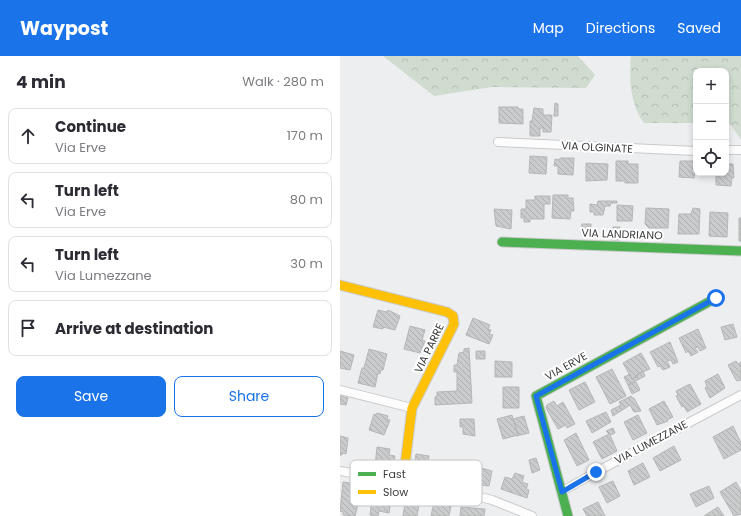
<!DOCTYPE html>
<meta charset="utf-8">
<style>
:root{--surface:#fff;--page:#f2f2f3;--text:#2b2b33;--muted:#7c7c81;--line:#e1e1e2;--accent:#1a73e8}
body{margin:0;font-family:Poppins,sans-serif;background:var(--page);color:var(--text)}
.controls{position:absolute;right:12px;top:12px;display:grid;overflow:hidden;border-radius:8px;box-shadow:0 2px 6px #0003}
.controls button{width:36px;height:36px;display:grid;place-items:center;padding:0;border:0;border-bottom:1px solid var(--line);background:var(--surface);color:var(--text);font:20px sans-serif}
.stop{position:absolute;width:12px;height:12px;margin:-9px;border:3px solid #1a73e8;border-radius:50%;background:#fff}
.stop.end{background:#1a73e8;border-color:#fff;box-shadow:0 1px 4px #0008}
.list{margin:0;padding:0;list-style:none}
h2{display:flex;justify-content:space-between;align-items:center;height:52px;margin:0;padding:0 16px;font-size:17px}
h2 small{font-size:13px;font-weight:400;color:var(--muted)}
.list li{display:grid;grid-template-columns:26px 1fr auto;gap:12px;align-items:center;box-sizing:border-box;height:56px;margin:0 8px 8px;padding:0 8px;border:1px solid var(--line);border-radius:8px}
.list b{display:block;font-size:15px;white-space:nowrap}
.list p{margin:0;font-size:13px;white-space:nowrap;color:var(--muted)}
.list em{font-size:13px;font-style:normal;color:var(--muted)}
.actions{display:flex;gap:8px;padding:12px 16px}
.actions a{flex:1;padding:9px 0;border:1px solid var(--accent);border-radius:8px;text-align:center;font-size:14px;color:var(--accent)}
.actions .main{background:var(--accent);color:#fff}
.icon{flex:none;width:22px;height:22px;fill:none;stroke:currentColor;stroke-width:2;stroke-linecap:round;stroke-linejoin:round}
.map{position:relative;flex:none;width:401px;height:460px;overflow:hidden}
header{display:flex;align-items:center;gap:24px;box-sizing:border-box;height:56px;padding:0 20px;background:var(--accent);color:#fff}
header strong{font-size:19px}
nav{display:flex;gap:22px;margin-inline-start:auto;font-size:14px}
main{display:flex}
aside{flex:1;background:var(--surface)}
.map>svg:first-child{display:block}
.forest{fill:url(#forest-crowns)}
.building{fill:url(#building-back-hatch);stroke:#b5b6b7}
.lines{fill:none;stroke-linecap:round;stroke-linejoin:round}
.street-casing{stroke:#cacbcc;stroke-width:10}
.fast-casing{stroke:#cacbcc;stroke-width:11}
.slow-casing{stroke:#cacbcc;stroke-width:11}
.street{stroke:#fcfcfd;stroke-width:8}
.fast{stroke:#4caf50;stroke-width:9}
.slow{stroke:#ffc107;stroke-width:9}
.route{stroke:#1a73e8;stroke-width:5}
.labels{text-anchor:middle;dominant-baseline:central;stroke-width:4;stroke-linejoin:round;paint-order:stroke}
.street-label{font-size:11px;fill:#3b3c3d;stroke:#fff}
.key{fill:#fff;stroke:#c4c4c5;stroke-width:1}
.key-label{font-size:11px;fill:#3b3c3d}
</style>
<header>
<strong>Waypost</strong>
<nav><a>Map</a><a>Directions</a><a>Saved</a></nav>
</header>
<main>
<aside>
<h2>4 min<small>Walk · 280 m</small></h2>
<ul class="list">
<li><svg class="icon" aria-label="ahead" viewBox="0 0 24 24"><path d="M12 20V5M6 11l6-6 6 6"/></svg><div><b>Continue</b><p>Via Erve</p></div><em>170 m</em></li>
<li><svg class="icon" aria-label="left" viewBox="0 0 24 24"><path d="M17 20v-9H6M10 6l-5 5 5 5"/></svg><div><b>Turn left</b><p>Via Erve</p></div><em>80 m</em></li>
<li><svg class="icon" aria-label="left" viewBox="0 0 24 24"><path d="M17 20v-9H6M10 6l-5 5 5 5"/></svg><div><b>Turn left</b><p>Via Lumezzane</p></div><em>30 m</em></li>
<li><svg class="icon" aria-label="arrive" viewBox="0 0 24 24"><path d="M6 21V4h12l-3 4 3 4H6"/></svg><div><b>Arrive at destination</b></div></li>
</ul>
<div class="actions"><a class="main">Save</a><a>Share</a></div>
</aside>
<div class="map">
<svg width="401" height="460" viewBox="0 0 401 460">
<defs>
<pattern id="forest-crowns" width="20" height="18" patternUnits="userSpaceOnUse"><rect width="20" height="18" fill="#d0dcd0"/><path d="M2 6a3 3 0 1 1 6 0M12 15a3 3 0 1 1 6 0" fill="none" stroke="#b4beb4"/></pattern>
<pattern id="building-back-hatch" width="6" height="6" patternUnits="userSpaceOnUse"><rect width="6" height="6" fill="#cacbcc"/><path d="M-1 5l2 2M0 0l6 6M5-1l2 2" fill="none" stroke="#aeafb0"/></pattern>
</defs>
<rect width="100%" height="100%" fill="#edeef0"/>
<path class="forest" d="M43,0H238L255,19L246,32L152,31L94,40Z
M291,0H401V84L391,69L386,68V15H356V67H304C290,48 289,23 291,0Z"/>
<path class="building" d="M215,47L218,48V60H214Z
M159,51H178V53H183V68L159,67Z
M194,52L203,53V59H212L211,76H203V72H200V80H190V65H192Z
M190,100L207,101L206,118L189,117Z
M220,102H234L233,119L218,118V110H214L215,103L219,104Z
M276,105H288V108H298V127H285V125H276Z
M340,105H356L354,122L339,121Z
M246,107L268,108L267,124L246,125Z
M386,108H393L394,122H392L391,130L376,129V117H386Z
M213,139H228V142H233L234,155H231L230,163L212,162Z
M195,140H210V148H204V163H190V166H184V162H181V153H186V144H195Z
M258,145H277V147H271L270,150H265L263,159H254V156H250V148L257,149Z
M277,149L293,150L292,165H277Z
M306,152L329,153L328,172H309L305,168Z
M353,152L360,153L359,178H338L339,158H351Z
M154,153L172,154L171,173L156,170Z
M370,156L388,157L387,181L369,180Z
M399,162H401V185H399Z
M242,168H251V177H241Z
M273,171H280V184H272Z
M38,254L47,256L48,254L60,260L55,274L43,271V273L33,271Z
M133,262L150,269L148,273L151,274L149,278L153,279L149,288L126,279Z
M393,268L397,281L385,284L381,271Z
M70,270L85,274L82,284L85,285L80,297L64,293Z
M358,273L366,292L360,295L358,291L355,292L358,296L351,300L348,295L346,297L339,282Z
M330,286L338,306L333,308L331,304L327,305L330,311L323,314L320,310L318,311L310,296Z
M129,292L132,347L95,349V341L97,340V336L117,335V316H114V309H117L119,297L124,296V293Z
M29,293L47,298L43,314H41L40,318L38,317L35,331L18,327L22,312H24Z
M0,295L14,299L10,314L0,312Z
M136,295H145V303H136Z
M301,297L310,313L297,318L298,320L292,323L283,307Z
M155,305L172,306V321H155Z
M396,305L398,308L401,306V324L398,325L396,324L388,309Z
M272,313L286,340L270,348L256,321Z
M303,315L305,320L288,329L284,321L290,318L292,323Z
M378,318L385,332L370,342L365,332L367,331L365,325Z
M245,326L255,346L239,354L229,334Z
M296,326L300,334L292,338L288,329Z
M350,328L361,348L347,356L344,350L342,351L336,340L338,339L336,335Z
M163,331H179V352H163Z
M0,340L8,342L6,349L0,348Z
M291,340L292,342H294L301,355L294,356L290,349L273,360L271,354L281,349L279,346Z
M214,345L217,350L223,346L235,368L227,372L226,369L218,373L206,352L207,349Z
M324,345L333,361L327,364L328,365L317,369L309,353Z
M266,356L271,366L252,377L246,365Z
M37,357L48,360L47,363L50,364L44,379L29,374L34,358L36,359Z
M172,359L178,379L163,383L157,363Z
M298,359L307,377L293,384L284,366Z
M184,360L189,377L176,380L178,379L173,363Z
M120,363H134L135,380L123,378V371H120Z
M393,370L401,387V394L384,403L373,381Z
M273,372L275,377L270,379L277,395L262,403L253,386L269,378L266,375Z
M236,377L249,404L237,410L224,384Z
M0,380L8,382L6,398L2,397V399H0Z
M334,390L341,404L320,415L313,402Z
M37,391L50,393L49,399L55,400L53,412L35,410Z
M76,398L89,400L88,406L90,407V410H93L91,420L73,416Z
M196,402L200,414L192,417L189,404Z
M303,407L310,421L294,429L288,415Z
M134,410L152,415L149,430L141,429V431L130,429Z
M175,417L184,420L182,426L188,428L186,433L189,434L187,442L161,433L165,421L172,423Z
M273,425L280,440L267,447L259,431Z
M3,426L17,428L16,433L22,434L15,460L3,459V456L0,455Z
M396,426L401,435V458L394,460L380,436Z
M369,430L374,442L356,451L350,438Z
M33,435L52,438L49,457L39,455L38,460L30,459Z
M66,441L80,443L77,460H63Z
M94,446L111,450L109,460H91Z
M258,446L265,460H247L243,453Z
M121,451L145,453L144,460H120Z
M378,451L384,460H364Z"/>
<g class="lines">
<defs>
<path id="street" d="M158,86L356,95
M386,94H401
M0,334L72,352
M0,415L124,437L152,444L192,460
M221,436L256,416L401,339"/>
<path id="fast" d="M162,186L401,195
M228,460L196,340L376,242"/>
<path id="slow" d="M0,229L107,256L113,260L114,268L72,352L63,425"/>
</defs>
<use href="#street" class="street-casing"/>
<use href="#fast" class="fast-casing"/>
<use href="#slow" class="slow-casing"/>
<use href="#street" class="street"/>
<use href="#fast" class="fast"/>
<use href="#slow" class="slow"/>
</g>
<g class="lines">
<path class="route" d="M256,416L222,436L196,340L376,242"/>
</g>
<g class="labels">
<g class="street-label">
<text transform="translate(257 91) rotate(3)">VIA OLGINATE</text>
<text transform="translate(282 178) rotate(2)">VIA LANDRIANO</text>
<text transform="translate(89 292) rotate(-64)">VIA PARRE</text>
<text transform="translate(226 310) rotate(-29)">VIA ERVE</text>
<text transform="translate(311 386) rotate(-28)">VIA LUMEZZANE</text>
</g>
</g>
<rect x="10" y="404" width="132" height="46" rx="6" class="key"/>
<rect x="18" y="416" width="18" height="4" fill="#4caf50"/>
<rect x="18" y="434" width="18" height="4" fill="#ffc107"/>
<g class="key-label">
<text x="43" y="422">Fast</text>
<text x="43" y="440">Slow</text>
</g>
</svg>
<div class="controls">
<button>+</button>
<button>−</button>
<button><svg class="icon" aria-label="locate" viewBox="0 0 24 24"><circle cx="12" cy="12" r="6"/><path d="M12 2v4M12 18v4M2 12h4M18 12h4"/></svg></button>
</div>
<div class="stop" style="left:376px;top:242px"></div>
<div class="stop end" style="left:256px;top:416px"></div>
</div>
</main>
